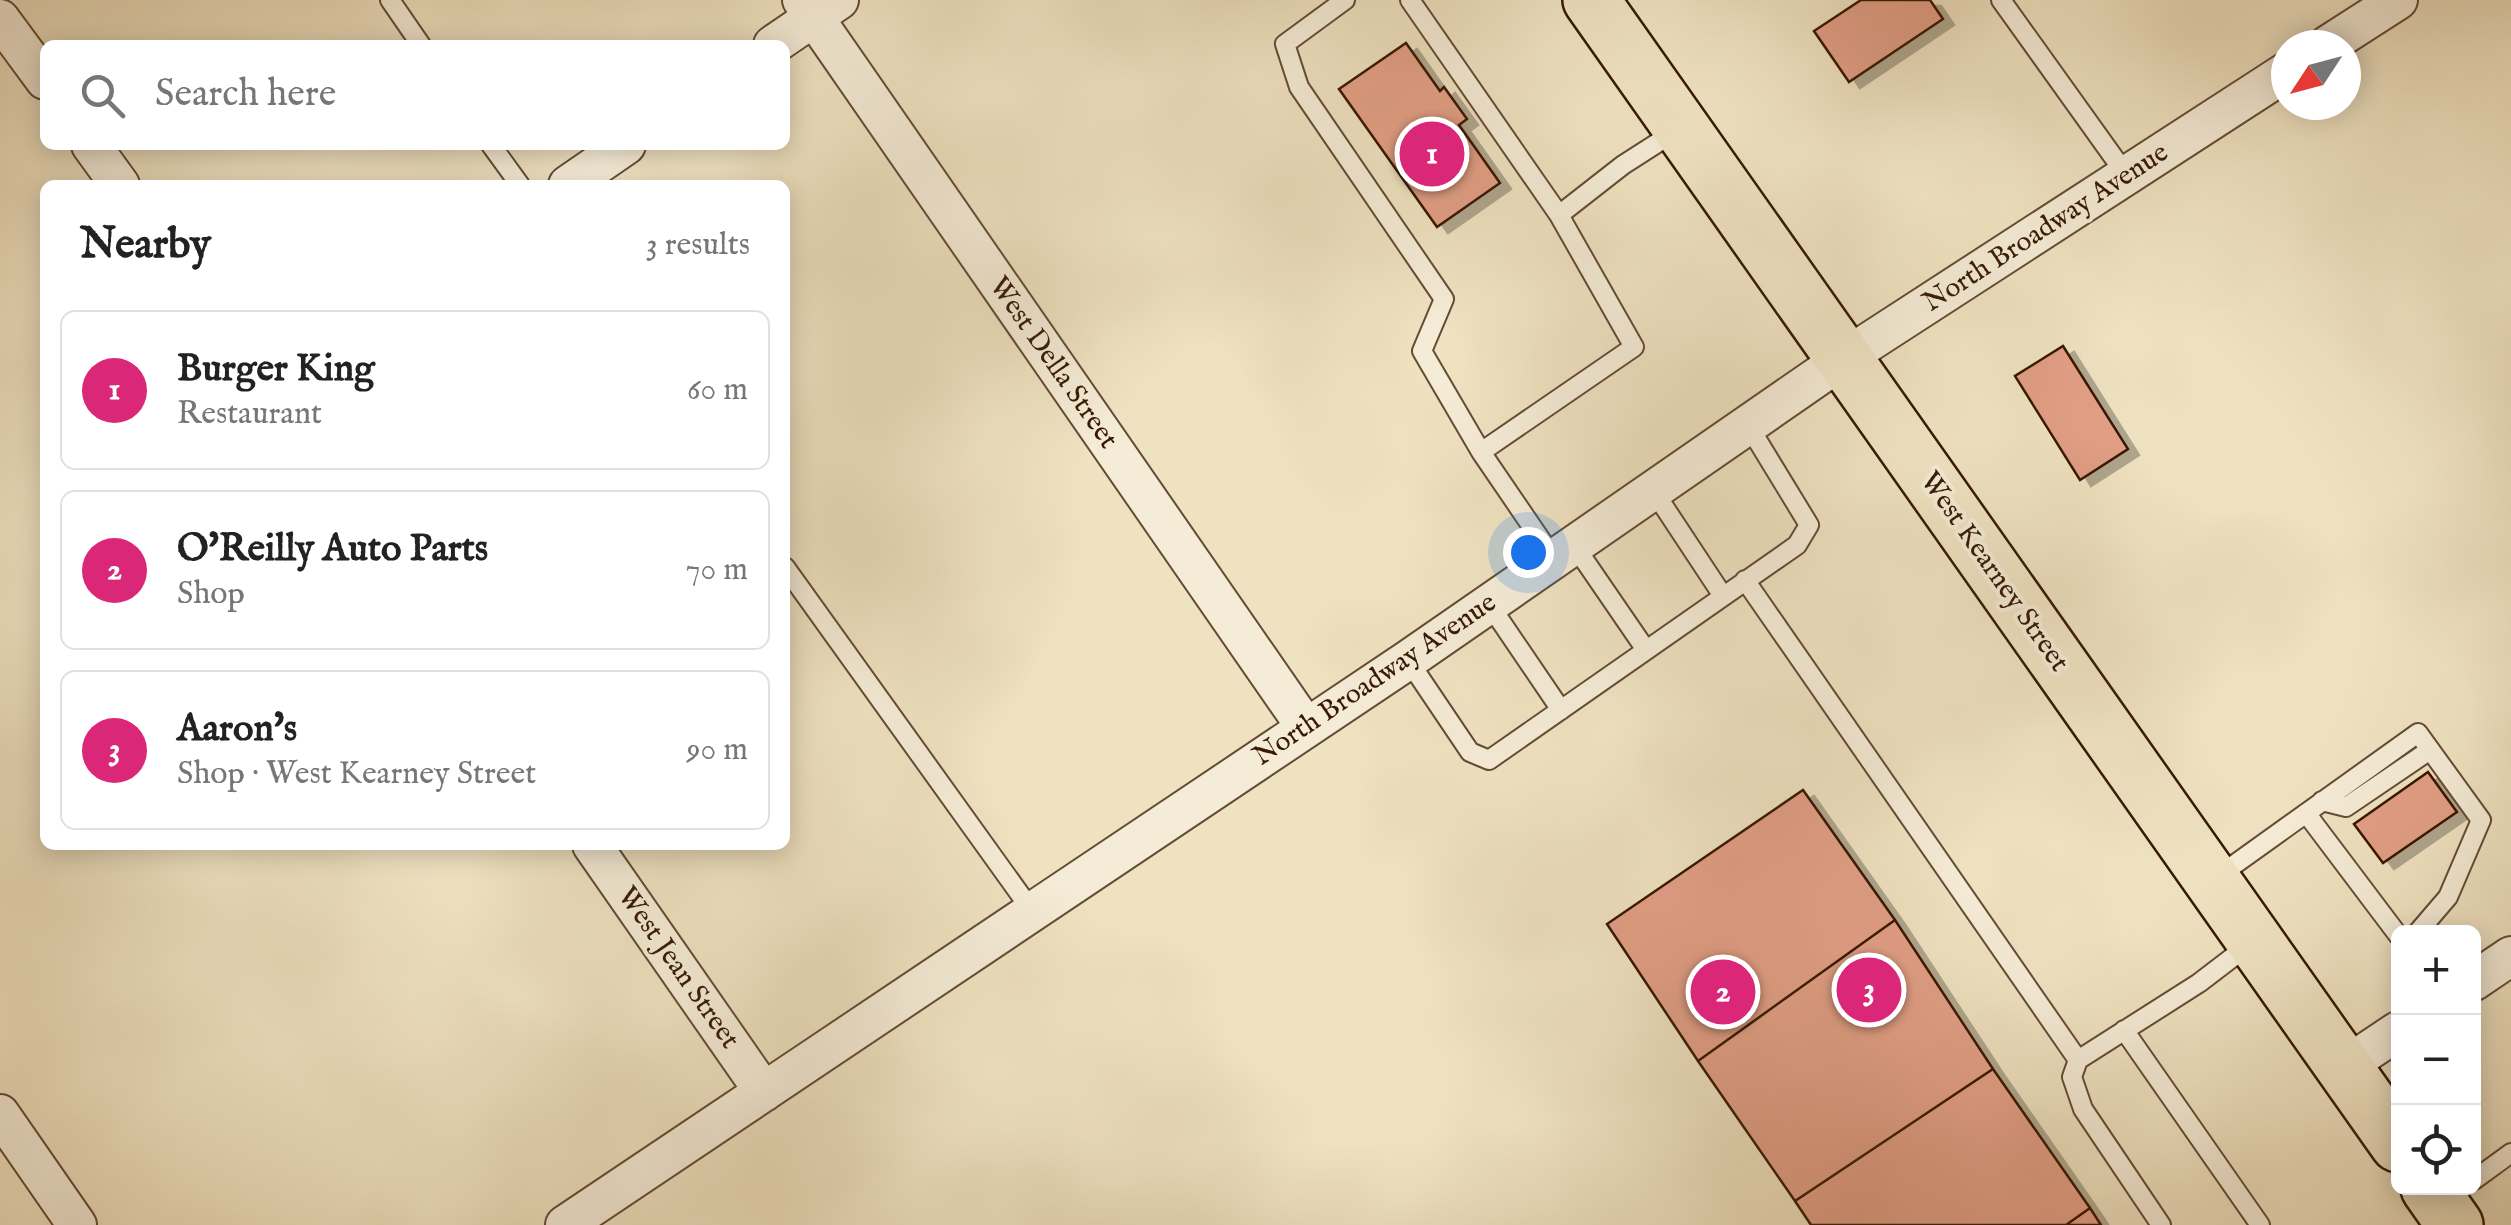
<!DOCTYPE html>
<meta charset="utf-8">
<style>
:root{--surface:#fff;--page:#f6f6f6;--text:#222;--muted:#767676;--line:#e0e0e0;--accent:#db2777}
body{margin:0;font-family:"IM FELL English",serif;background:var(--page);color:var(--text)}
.controls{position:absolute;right:30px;bottom:30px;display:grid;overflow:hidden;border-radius:15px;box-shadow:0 5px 25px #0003}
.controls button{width:90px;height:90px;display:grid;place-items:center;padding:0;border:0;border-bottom:2px solid var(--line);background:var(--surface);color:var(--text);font:50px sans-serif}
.compass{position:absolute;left:2271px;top:30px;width:90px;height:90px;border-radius:50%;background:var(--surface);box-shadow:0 5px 25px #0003;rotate:234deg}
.you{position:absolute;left:1528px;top:552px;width:35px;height:35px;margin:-25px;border:8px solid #fff;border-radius:50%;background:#1a73e8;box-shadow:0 0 0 15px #1a73e833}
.badge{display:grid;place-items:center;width:65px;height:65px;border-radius:50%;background:var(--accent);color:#fff;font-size:32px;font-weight:700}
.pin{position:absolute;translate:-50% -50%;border:5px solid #fff;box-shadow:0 2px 10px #0006}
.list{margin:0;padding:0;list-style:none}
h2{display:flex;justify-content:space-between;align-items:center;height:130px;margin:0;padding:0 40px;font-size:42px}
h2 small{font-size:32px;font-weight:400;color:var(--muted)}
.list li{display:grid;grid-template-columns:65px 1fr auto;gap:30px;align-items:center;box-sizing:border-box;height:160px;margin:0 20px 20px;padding:0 20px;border:2px solid var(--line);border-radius:15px}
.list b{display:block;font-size:38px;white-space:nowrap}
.list p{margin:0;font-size:32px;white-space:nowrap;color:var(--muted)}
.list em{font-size:32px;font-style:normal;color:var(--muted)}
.icon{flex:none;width:55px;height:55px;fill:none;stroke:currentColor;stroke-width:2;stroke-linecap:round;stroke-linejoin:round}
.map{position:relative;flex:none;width:2511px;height:1225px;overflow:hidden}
.search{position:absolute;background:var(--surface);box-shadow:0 5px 25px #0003;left:40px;top:40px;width:750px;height:110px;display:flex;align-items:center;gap:25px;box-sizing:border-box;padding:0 35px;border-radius:15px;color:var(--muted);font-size:38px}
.panel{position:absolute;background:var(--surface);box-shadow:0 5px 25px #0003;left:40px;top:180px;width:750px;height:670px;border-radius:15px}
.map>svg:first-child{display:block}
.building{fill:#e29f86;stroke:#371905;stroke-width:2.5;filter:url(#shadow)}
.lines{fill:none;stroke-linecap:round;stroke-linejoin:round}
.lane-casing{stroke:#654b34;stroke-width:22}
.street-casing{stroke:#654b34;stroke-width:42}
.primary-casing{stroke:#371905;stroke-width:60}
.lane{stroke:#f5ecd7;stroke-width:18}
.street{stroke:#f5ecd7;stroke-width:38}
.primary{stroke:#efe2c1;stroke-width:55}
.labels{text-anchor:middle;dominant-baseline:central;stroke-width:8;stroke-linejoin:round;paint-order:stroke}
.street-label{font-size:28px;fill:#371905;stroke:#f5ecd7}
</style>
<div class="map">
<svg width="2511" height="1225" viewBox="0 0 2511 1225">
<defs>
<filter id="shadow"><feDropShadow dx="11" dy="6" stdDeviation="0" flood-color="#0004"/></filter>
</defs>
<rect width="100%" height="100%" fill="#efe2c1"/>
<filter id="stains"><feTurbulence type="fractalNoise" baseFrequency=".002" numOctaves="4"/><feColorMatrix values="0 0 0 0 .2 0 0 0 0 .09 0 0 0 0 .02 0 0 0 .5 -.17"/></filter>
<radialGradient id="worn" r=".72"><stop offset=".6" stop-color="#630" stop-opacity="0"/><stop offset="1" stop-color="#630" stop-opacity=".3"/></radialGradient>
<path class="building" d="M1861,0H1930L1943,19L1849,82L1814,31Z
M1406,43L1440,91L1444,87L1467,119L1459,125L1500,183L1437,227L1339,89Z
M2063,346L2128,449L2080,480L2015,376Z
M2428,772L2457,812L2383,863L2354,824Z
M1803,790L1895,920L1698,1061L1607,924Z
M1895,920L1993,1069L1795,1201L1698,1061Z
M1993,1069L2090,1208L2066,1225H1811L1795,1201Z
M2090,1208L2101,1225H2066Z"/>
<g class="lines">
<defs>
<path id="lane" d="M390,0L421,45
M1345,0L1285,44L1299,87L1444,299L1422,351L1481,452L1554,559
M1410,0L1559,215L1634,347L1481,452
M2001,0L2127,176
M491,145L520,185
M1559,215L1623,165L1676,131
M1653,490L1723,596
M1574,545L1646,650
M785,567L1032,911
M1745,580L2078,1060L2199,983L2250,944
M1489,604L1561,710
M1408,660L1470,752L1489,760L1797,545L1809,525L1748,425
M2322,801L2346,807L2430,750
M2306,813L2398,935
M2217,877L2418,733L2481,820L2448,897L2418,932
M2124,1030L2260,1225
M2078,1060L2072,1077L2083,1109L2161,1225
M2474,1180L2511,1153"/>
<path id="street" d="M802,0L1305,726
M0,19L45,80
M773,45L839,0
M2328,45L2398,0
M91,145L120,185
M568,185L626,145
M592,845L764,1092
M2474,981L2511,956
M2344,1067L2398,1031
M0,1114L77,1225
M565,1225L1408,660L1843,359L2286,72"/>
<path id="primary" d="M1591,0L2398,1144
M2429,1188L2455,1225"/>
</defs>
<use href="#lane" class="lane-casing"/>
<use href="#street" class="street-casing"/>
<use href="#primary" class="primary-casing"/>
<use href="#lane" class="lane"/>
<use href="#street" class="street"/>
<use href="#primary" class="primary"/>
</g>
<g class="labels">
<g class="street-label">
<text transform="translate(2046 228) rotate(-33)">North Broadway Avenue</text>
<text transform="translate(1053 363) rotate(55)">West Della Street</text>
<text transform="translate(1994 572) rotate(55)">West Kearney Street</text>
<text transform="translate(1375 680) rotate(-34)">North Broadway Avenue</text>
<text transform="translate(678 968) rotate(55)">West Jean Street</text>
</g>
</g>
<rect width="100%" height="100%" filter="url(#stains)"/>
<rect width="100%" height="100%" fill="url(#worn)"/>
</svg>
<div class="controls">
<button>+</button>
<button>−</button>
<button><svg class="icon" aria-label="locate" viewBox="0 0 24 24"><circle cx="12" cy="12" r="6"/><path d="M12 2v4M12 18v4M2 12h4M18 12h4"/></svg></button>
</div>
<svg class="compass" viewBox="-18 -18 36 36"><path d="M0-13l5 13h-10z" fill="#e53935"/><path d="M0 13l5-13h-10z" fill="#767676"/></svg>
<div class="you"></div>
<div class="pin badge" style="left:1432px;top:154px">1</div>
<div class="pin badge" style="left:1723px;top:992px">2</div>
<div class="pin badge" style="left:1869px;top:990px">3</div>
<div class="search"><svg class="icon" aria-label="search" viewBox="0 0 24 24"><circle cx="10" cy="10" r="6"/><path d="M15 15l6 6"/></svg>Search here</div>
<section class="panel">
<h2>Nearby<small>3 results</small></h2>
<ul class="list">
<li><span class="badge">1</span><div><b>Burger King</b><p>Restaurant</p></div><em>60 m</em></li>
<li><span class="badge">2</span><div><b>O'Reilly Auto Parts</b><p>Shop</p></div><em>70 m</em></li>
<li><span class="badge">3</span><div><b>Aaron's</b><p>Shop · West Kearney Street</p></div><em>90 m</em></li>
</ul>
</section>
</div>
